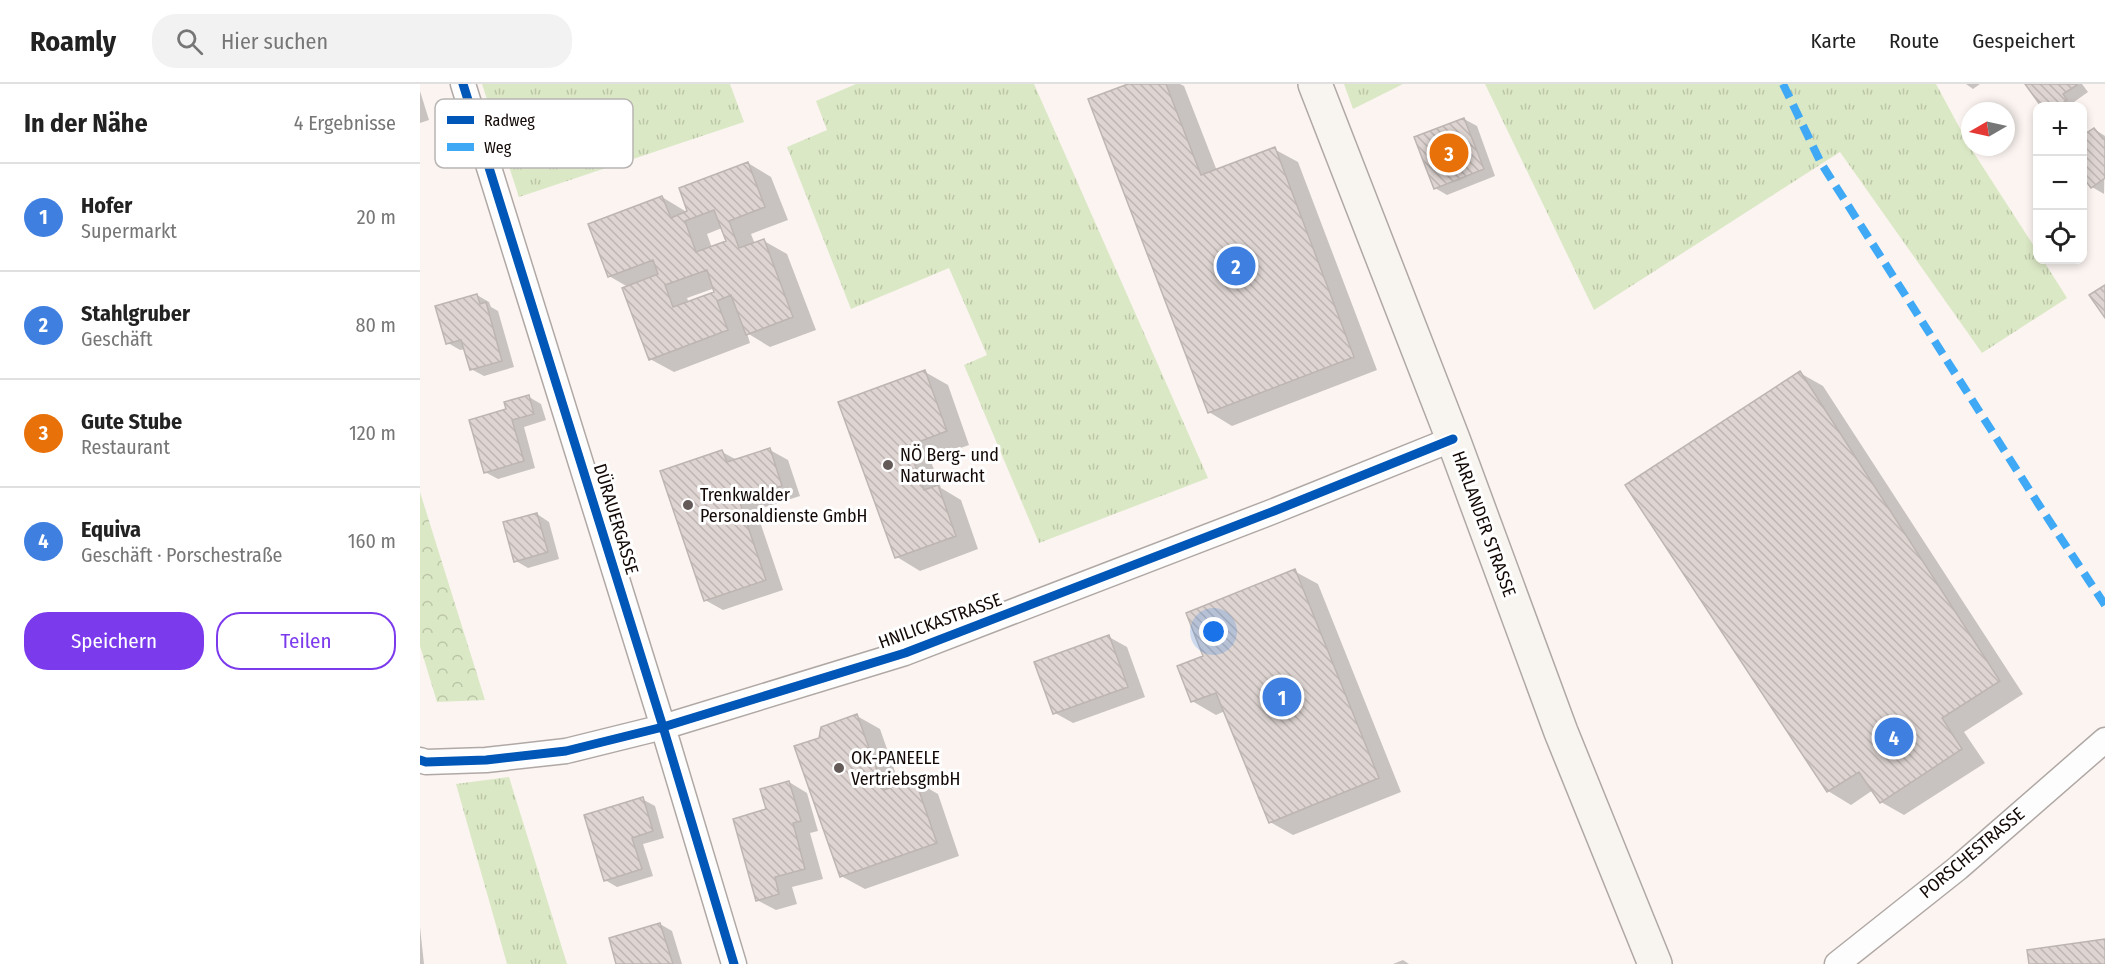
<!DOCTYPE html>
<html lang="de">
<meta charset="utf-8">
<style>
:root{--surface:#fff;--page:#f2f2f2;--text:#222;--muted:#767676;--line:#e0e0e0;--accent:#7c3aed}
body{margin:0;font-family:"Fira Sans Condensed",sans-serif;background:var(--page);color:var(--text)}
.controls{position:absolute;right:18px;top:18px;display:grid;overflow:hidden;border-radius:12px;box-shadow:0 3px 9px #0003}
.controls button{width:54px;height:54px;display:grid;place-items:center;padding:0;border:0;border-bottom:2px solid var(--line);background:var(--surface);color:var(--text);font:30px sans-serif}
.compass{position:absolute;left:1541px;top:18px;width:54px;height:54px;border-radius:50%;background:var(--surface);box-shadow:0 3px 9px #0003;rotate:261deg}
.you{position:absolute;left:794px;top:548px;width:21px;height:21px;margin:-15px;border:4px solid #fff;border-radius:50%;background:#1a73e8;box-shadow:0 0 0 9px #1a73e833}
.badge{display:grid;place-items:center;width:39px;height:39px;border-radius:50%;background:var(--accent);color:#fff;font-size:20px;font-weight:700}
.pin{position:absolute;translate:-50% -50%;border:3px solid #fff;box-shadow:0 2px 6px #0006}
.list{margin:0;padding:0;list-style:none}
h2{display:flex;justify-content:space-between;align-items:center;height:78px;margin:0;padding:0 24px;font-size:26px}
h2 small{font-size:20px;font-weight:400;color:var(--muted)}
.list li{display:grid;grid-template-columns:39px 1fr auto;gap:18px;align-items:center;box-sizing:border-box;height:108px;padding:0 24px;border-top:2px solid var(--line)}
.list b{display:block;font-size:22px;white-space:nowrap}
.list p{margin:0;font-size:20px;white-space:nowrap;color:var(--muted)}
.list em{font-size:20px;font-style:normal;color:var(--muted)}
.actions{display:flex;gap:12px;padding:18px 24px}
.actions a{flex:1;padding:14px 0;border:2px solid var(--accent);border-radius:24px;text-align:center;font-size:21px;color:var(--accent)}
.actions .main{background:var(--accent);color:#fff}
.icon{flex:none;width:33px;height:33px;fill:none;stroke:currentColor;stroke-width:2;stroke-linecap:round;stroke-linejoin:round}
.map{position:relative;flex:none;width:1685px;height:880px;overflow:hidden}
header{display:flex;align-items:center;gap:36px;box-sizing:border-box;height:84px;padding:0 30px;background:var(--surface);border-bottom:2px solid var(--line)}
header strong{font-size:28px}
nav{display:flex;gap:33px;margin-inline-start:auto;font-size:21px}
.search{width:420px;height:54px;background:var(--page);display:flex;align-items:center;gap:15px;box-sizing:border-box;padding:0 21px;border-radius:24px;color:var(--muted);font-size:22px}
main{display:flex}
aside{flex:1;background:var(--surface)}
.map>svg:first-child{display:block}
.grass{fill:url(#grass-tufts)}
.forest{fill:url(#forest-crowns)}
.shadow{fill:#0003;fill-rule:evenodd}
.building{fill:url(#building-back-hatch);stroke:#bdb5b1;stroke-width:1.5;fill-rule:evenodd}
.lines{fill:none;stroke-linecap:round;stroke-linejoin:round}
.minor-casing{stroke:#b0a8a4;stroke-width:27}
.secondary-casing{stroke:#b0a8a4;stroke-width:36}
.minor{stroke:#fefdfd;stroke-width:24}
.secondary{stroke:#f8f5f1;stroke-width:33}
.quiet{stroke:#3fa9f5;stroke-width:8;stroke-dasharray:15 8;stroke-linecap:butt}
.cycleway-casing{stroke:#fff;stroke-width:13}
.cycleway{stroke:#0057b8;stroke-width:9}
.poi-dot{fill:#645b58;stroke:#fff;stroke-width:2}
.labels{text-anchor:middle;dominant-baseline:central;stroke-width:6;stroke-linejoin:round;paint-order:stroke}
.poi-label{font-size:18px;fill:#130906;stroke:#fff;text-anchor:start}
.street-label{font-size:18px;fill:#130906;stroke:#fff}
.key{fill:#fff;stroke:#b8b5b4;stroke-width:1.5}
.key-label{font-size:16px;fill:#130906}
</style>
<header>
<strong>Roamly</strong>
<div class="search"><svg class="icon" aria-label="search" viewBox="0 0 24 24"><circle cx="10" cy="10" r="6"/><path d="M15 15l6 6"/></svg>Hier suchen</div>
<nav><a>Karte</a><a>Route</a><a>Gespeichert</a></nav>
</header>
<main>
<aside>
<h2>In der Nähe<small>4 Ergebnisse</small></h2>
<ul class="list">
<li><span class="badge" style="background:#3f7fe0">1</span><div><b>Hofer</b><p>Supermarkt</p></div><em>20 m</em></li>
<li><span class="badge" style="background:#3f7fe0">2</span><div><b>Stahlgruber</b><p>Geschäft</p></div><em>80 m</em></li>
<li><span class="badge" style="background:#e8710a">3</span><div><b>Gute Stube</b><p>Restaurant</p></div><em>120 m</em></li>
<li><span class="badge" style="background:#3f7fe0">4</span><div><b>Equiva</b><p>Geschäft · Porschestraße</p></div><em>160 m</em></li>
</ul>
<div class="actions"><a class="main">Speichern</a><a>Teilen</a></div>
</aside>
<div class="map">
<svg width="1685" height="880" viewBox="0 0 1685 880">
<defs>
<pattern id="grass-tufts" width="24" height="20" patternUnits="userSpaceOnUse" patternTransform="scale(1.5)"><rect width="24" height="20" fill="#dbe8c5"/><path d="M3 7l-1-3M5 7V3M7 7l1-3M15 17l-1-3M17 17v-4M19 17l1-3" fill="none" stroke="#bbc6a8"/></pattern>
<pattern id="forest-crowns" width="20" height="18" patternUnits="userSpaceOnUse" patternTransform="scale(1.5)"><rect width="20" height="18" fill="#dbe8c5"/><path d="M2 6a3 3 0 1 1 6 0M12 15a3 3 0 1 1 6 0" fill="none" stroke="#bbc6a8"/></pattern>
<pattern id="building-back-hatch" width="6" height="6" patternUnits="userSpaceOnUse" patternTransform="scale(1.5)"><rect width="6" height="6" fill="#ded5d2"/><path d="M-1 5l2 2M0 0l6 6M5-1l2 2" fill="none" stroke="#beb6b3"/></pattern>
</defs>
<rect width="100%" height="100%" fill="#fbf4f1"/>
<path class="grass" d="M62,0H310L324,38L99,113Z
M436,0H614L788,394L619,459L544,281L567,271L529,184L431,225L367,63L407,46L396,17Z
M924,0H983L933,25Z
M1065,0H1516L1550,63L1617,167L1618,176H1623L1647,214L1562,269L1420,68L1174,226Z
M89,693L147,880H87L36,700Z"/>
<path class="forest" d="M0,408L65,616L17,618L0,562Z"/>
<path class="shadow" d="M712,0H760L764,2L797,87L854,65L878,78L957,286L812,342L789,328Z
M1546,0H1560L1553,5Z
M1607,0H1662L1668,8L1654,18L1658,22H1623Z
M0,7L9,36L0,39Z
M1044,35L1057,42L1075,92L1027,111L1015,104Z
M1674,45L1685,52L1684,110L1672,103Z
M328,79L351,93L368,136L331,150L335,160L344,157L367,170L396,246L350,263L327,249L330,259L254,288L230,275L208,203L189,192L242,113L265,127L266,129ZM302,144L308,158L292,164L287,150ZM295,204L296,208L269,219L267,214Z
M57,211L69,218L71,223L78,227L94,283L64,292L51,285L46,265L40,266L28,259Z
M505,288L528,301L549,361L510,375L521,404L541,416L558,465L500,487L477,473L420,319Z
M1380,289L1403,302L1603,610L1544,648L1565,679L1484,731L1461,718L1453,706L1431,721L1408,707Z
M109,313L121,320L126,336L104,343L115,384L78,395L65,388L88,326Z
M350,366L368,376L380,412L336,426L363,506L303,526L285,516L302,368L317,376Z
M117,430L129,438L139,475L108,484L96,477Z
M874,487L898,500L981,708L873,751L850,738L805,627L796,631L772,617L785,573Z
M689,553L707,563L725,613L653,639L635,629Z
M437,632L460,645L480,702L495,697L518,710L539,772L445,805L421,792L400,655Z
M369,698L387,709L398,747L390,749L403,795L372,803L377,820L356,826L337,816L348,726Z
M222,715L235,722L244,754L223,760L233,792L197,803L185,796Z
M240,840L252,847L262,880H198Z
M0,843L4,880H0Z
M983,876L989,880H973Z"/>
<path class="building" d="M708,0H746L781,91L855,63L934,273L788,329L668,15Z
M1605,0H1656L1657,1L1643,10L1647,16L1638,22L1634,19L1630,22H1621Z
M1044,34L1064,85L1014,105L994,53Z
M1674,44L1683,55H1685V94L1671,104L1662,92V52Z
M328,78L345,123L309,137L319,164L344,155L373,233L326,251L311,211L297,217L308,246L229,276L202,204L238,190L233,176L188,193L168,140L242,112L251,134L267,127L259,104ZM294,126L306,157L276,168L265,137ZM287,186L294,208L253,223L245,201Z
M1685,201V234L1669,211Z
M57,210L60,220L66,218L82,277L50,286L41,256L26,260L15,222Z
M505,286L527,347L488,362L504,406L518,401L536,452L475,474L418,318Z
M1380,287L1580,597L1522,634L1542,665L1460,719L1439,688L1407,708L1205,401Z
M109,311L114,330L92,336L104,377L64,389L49,336L86,325L84,318Z
M350,364L362,402L319,416L346,496L284,517L240,387L302,366L307,378Z
M117,429L128,468L94,478L83,438Z
M875,485L959,694L849,739L796,609L771,618L757,582L783,572L766,529Z
M689,551L708,603L633,630L614,578Z
M437,630L464,706L495,695L517,759L420,793L374,662L399,654L401,643Z
M369,697L381,737L373,739L385,785L355,793L359,810L336,817L313,735L346,725L340,705Z
M223,713L233,747L212,754L222,785L184,797L164,731Z
M240,839L253,880H196L189,854Z
M1685,855V880H1609L1607,866Z"/>
<g class="lines">
<defs>
<path id="minor" d="M43,0L243,643L314,880
M0,676L6,678L66,676L146,667L243,643L485,569L854,427L1033,355
M1417,880L1538,784L1685,656"/>
<path id="secondary" d="M895,0L1033,355L1141,648L1235,880"/>
</defs>
<use href="#minor" class="minor-casing"/>
<use href="#secondary" class="secondary-casing"/>
<use href="#minor" class="minor"/>
<use href="#secondary" class="secondary"/>
<path class="quiet" d="M1363,0L1401,79L1619,421L1685,521"/>
<defs>
<path id="cycleway" d="M43,0L243,643L314,880
M0,676L6,678L66,676L146,667L243,643L485,569L854,427L1033,355"/>
</defs>
<use href="#cycleway" class="cycleway-casing"/>
<use href="#cycleway" class="cycleway"/>
</g>
<g class="poi-dot">
<circle cx="468" cy="381" r="6"/>
<circle cx="268" cy="421" r="6"/>
<circle cx="419" cy="684" r="6"/>
</g>
<g class="labels">
<g class="poi-label">
<text x="480" y="371">NÖ Berg- und<tspan x="480" dy="21">Naturwacht</tspan></text>
<text x="280" y="411">Trenkwalder<tspan x="280" dy="21">Personaldienste GmbH</tspan></text>
<text x="431" y="674">OK-PANEELE<tspan x="431" dy="21">VertriebsgmbH</tspan></text>
</g>
<g class="street-label">
<text transform="translate(196 435) rotate(73)">DÜRAUERGASSE</text>
<text transform="translate(1064 440) rotate(70)">HARLANDER STRASSE</text>
<text transform="translate(520 537) rotate(-20)">HNILICKASTRASSE</text>
<text transform="translate(1552 769) rotate(-40)">PORSCHESTRASSE</text>
</g>
</g>
<rect x="15" y="15" width="198" height="69" rx="9" class="key"/>
<rect x="27" y="32" width="27" height="8" fill="#0057b8"/>
<rect x="27" y="59" width="27" height="8" fill="#3fa9f5"/>
<g class="key-label">
<text x="64" y="42">Radweg</text>
<text x="64" y="69">Weg</text>
</g>
</svg>
<div class="controls">
<button>+</button>
<button>−</button>
<button><svg class="icon" aria-label="locate" viewBox="0 0 24 24"><circle cx="12" cy="12" r="6"/><path d="M12 2v4M12 18v4M2 12h4M18 12h4"/></svg></button>
</div>
<svg class="compass" viewBox="-18 -18 36 36"><path d="M0-13l5 13h-10z" fill="#e53935"/><path d="M0 13l5-13h-10z" fill="#767676"/></svg>
<div class="you"></div>
<div class="pin badge" style="left:862px;top:613px;background:#3f7fe0">1</div>
<div class="pin badge" style="left:816px;top:182px;background:#3f7fe0">2</div>
<div class="pin badge" style="left:1029px;top:69px;background:#e8710a">3</div>
<div class="pin badge" style="left:1474px;top:653px;background:#3f7fe0">4</div>
</div>
</main>
